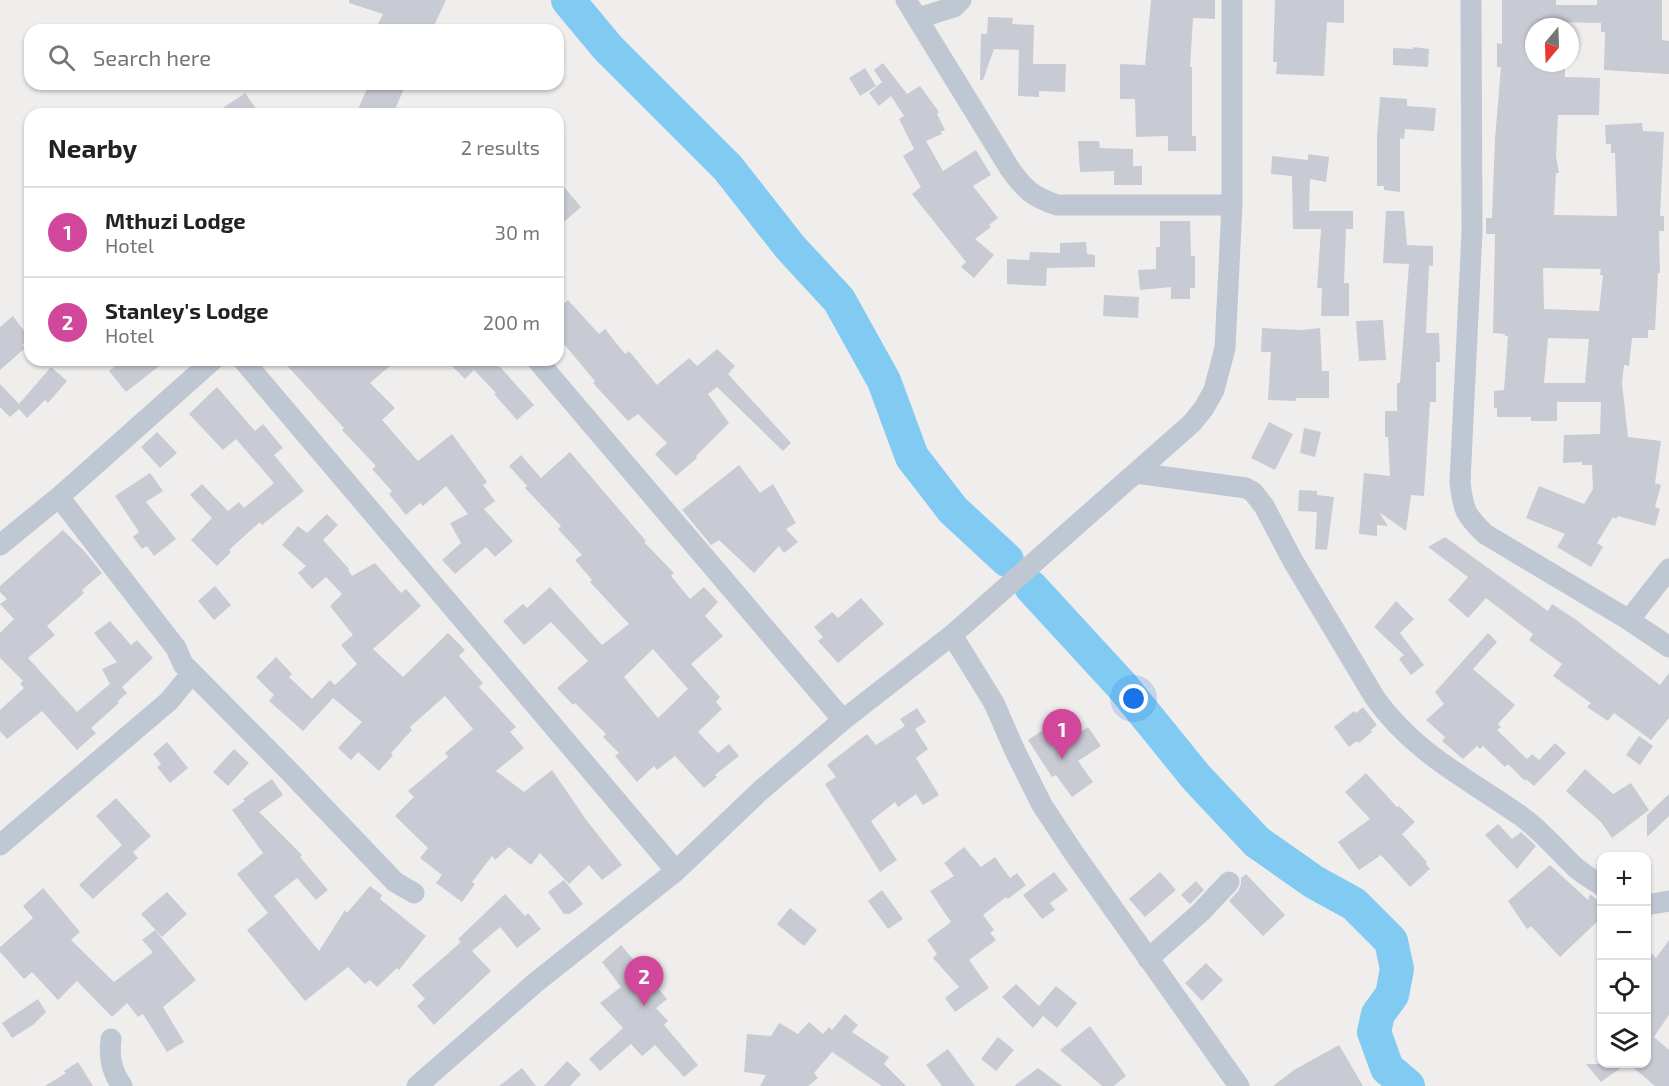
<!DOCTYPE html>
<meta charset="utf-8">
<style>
:root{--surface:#fff;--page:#f2f2f2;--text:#222;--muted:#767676;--line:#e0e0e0;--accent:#db2777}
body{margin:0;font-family:"Exo 2",sans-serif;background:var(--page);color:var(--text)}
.controls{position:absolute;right:18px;bottom:18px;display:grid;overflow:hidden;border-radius:12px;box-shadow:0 2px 4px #0004}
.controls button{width:54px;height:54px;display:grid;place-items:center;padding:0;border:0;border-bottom:2px solid var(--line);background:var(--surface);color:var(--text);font:30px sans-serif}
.compass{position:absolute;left:1525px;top:18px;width:54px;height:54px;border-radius:50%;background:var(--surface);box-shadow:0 2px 4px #0004;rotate:199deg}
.you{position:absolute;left:1134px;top:699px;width:21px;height:21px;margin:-15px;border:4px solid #fff;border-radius:50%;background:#1a73e8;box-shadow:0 0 0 9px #1a73e833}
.badge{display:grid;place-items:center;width:39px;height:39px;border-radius:50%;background:var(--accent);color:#fff;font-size:20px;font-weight:700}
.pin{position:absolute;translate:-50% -50px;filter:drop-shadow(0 2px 3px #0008)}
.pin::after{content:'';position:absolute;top:32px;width:21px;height:18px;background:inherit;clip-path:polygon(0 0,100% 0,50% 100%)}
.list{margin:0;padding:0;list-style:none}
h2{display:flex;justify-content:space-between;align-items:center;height:78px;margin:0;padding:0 24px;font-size:26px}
h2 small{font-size:20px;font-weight:400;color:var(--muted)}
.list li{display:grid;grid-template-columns:39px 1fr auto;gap:18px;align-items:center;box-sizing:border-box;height:90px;padding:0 24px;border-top:2px solid var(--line)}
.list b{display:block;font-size:22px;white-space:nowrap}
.list p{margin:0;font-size:20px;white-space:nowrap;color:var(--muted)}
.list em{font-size:20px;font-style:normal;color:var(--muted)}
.icon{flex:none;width:33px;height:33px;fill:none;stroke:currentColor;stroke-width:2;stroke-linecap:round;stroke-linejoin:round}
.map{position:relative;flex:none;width:1669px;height:1086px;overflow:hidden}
.search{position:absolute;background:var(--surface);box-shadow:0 2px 4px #0004;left:24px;top:24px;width:540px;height:66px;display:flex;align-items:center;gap:15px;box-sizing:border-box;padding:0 21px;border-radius:18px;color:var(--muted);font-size:22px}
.panel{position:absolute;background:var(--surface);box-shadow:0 2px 4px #0004;left:24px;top:108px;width:540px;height:258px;border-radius:18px}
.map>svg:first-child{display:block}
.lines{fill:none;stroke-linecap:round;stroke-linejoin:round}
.river{stroke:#81cbf2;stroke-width:34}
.building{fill:#c8cbd3;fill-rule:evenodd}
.minor{stroke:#bfc7d3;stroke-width:21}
</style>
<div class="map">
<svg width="1669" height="1086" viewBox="0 0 1669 1086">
<rect width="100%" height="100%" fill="#f0eded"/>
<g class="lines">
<path class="river" d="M568,0L608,48L728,168L790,247L839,300L884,381L912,457L953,510L1007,560
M1031,587L1123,687L1196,777L1257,842L1314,882L1354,904L1391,941L1397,969L1392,995L1378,1014L1374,1032L1387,1068L1408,1086"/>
</g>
<path class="building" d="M349,0H446L432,30H375L383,14L349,3Z
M1151,0H1215V19L1193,18L1190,67H1192V136H1196V151H1168V136L1136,137L1135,99H1120V64L1145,65Z
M1275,0H1344V23L1327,22L1324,76L1276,74L1277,62H1273Z
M1502,0H1556V5H1597V0H1662V40L1669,41V74L1604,70L1605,32H1601V23L1556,22L1555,27L1534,26V63H1565V77L1600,78L1599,115H1558L1556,156L1559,173H1556L1554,215L1617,216L1615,153H1611V144H1606L1605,125L1642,123L1643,131L1664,132L1660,216H1664V231H1659L1660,273H1658L1655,330H1648V338H1632L1629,366L1624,365L1622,383L1628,437L1661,441L1655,483L1661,485L1655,507L1660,509L1655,526L1618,516L1616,519L1613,517L1597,543L1603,547L1591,567L1557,547L1565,534L1526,518L1539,486L1584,504L1593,489L1592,465H1582V462L1563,463L1564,435L1600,434L1601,402H1557V421H1531V417H1497V408H1494V391L1504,390L1508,336H1505V334L1493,333L1495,234H1486V218H1492L1495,139L1501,67H1497V43L1502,44ZM1543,268L1601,269L1600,275H1603L1599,311L1544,309ZM1548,338L1589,339L1585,383H1544Z
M988,17L1013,18L1012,24L1034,25L1033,64H1066L1065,92L1039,91V97L1018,96L1019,50L994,49L983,80H980L981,34H987Z
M1413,47L1429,49L1428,67L1393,65V48L1413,49Z
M883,63L907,94L920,86L939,112L937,114L945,130L940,132L942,134L926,141L943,171L976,150L991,175L973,186L998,218L989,225L991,227L975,239L994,255L974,278L961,267L966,262L912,194L921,187L903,156L914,149L899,119L904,116L891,96L879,106L869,93L882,82L874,70Z
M865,68L876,86L860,96L849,78Z
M369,84H406L393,114H356Z
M245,93L260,114H214Z
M1380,97L1407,99V106L1436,108L1434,131L1405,129L1404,139L1400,138V192L1384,190V186H1377V137Z
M1078,141H1099L1100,148L1133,149V166H1142V185H1114V171L1080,172Z
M1308,154L1329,157L1326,182L1310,179L1309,211H1353V229H1346L1344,283H1349V316H1321L1322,288H1317L1321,229H1293L1292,176L1271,174L1272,156L1308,160Z
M558,180L581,207L558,227Z
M1386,211H1404L1407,245L1433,246V266H1429L1426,333H1439L1440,362H1436V402H1430L1424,496L1411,495L1406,531L1379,512L1388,526L1377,525V536L1359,534L1364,473L1390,476L1388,437H1385V411H1397V383H1400L1409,264L1383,263Z
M1160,221H1190L1191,256H1195V288H1190V299H1171V287L1140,290L1138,270L1156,269V247H1160Z
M1086,242L1087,254L1095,255V267L1047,268L1046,286L1007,284V259L1029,260L1030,252L1060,253V243Z
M1104,295L1139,297L1138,318L1103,316Z
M568,300L599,334L605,329L625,354L629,351L657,385L689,358L697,366L717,349L735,366L728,374L791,443L783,451L717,387L708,394L729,423L696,456L697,458L676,476L655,454L667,443L638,414L628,421L593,383L595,381L558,337V309Z
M13,316L30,339L22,345L25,348L0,370V327Z
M1383,320L1386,360L1359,361L1356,321Z
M1262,328L1302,330L1320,328L1322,371H1329V398H1296V401L1268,400L1271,352H1261Z
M123,360H167L126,392L109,371Z
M282,360H397L370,383L395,408L382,420L418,461L452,434L487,482L483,485L495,501L484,509L513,541L495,557L486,547L455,574L442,560L461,543L450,523L468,514L446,486L423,506L420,503L406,515L389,494L392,491L372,469L376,466L342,430L344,428Z
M446,360H494L534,405L517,420L494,394L496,393L474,370L465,379Z
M51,367L67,381L48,403L45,400L27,418L19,409L10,417L0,407V384L19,404Z
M217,387L255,431L263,424L283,448L274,455L304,491L262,525L260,522L229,550L231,552L217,566L191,540L212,518L190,495L202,484L228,511L239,502L244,508L274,483L236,439L223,450L189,414Z
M1269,422L1293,434L1275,470L1251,458Z
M1304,428L1321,432L1315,457L1300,453Z
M157,432L177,453L160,468L141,447Z
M570,452L646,541L644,542L674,573L671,576L690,599L704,587L718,602L705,616L723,636L691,664L720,697L716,702L722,709L698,732L718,753L729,744L739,756L715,775L717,777L704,788L675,756L657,770L654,766L637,782L615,756L619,753L603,737L606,734L575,703L573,705L557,688L588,661L551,622L524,645L503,621L523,604L527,608L550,587L602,645L629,624L590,582L592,580L575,560L582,555L558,529L561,526L525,488L527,486L509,466L521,455L541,478ZM653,649L688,689L658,718L624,677Z
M739,465L760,493L773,484L796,523L786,529L798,542L784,553L779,546L754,573L719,540L711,545L682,510Z
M150,473L163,491L146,502L176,539L154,556L147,546L142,549L133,537L139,532L115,496Z
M1299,490L1317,491V495L1334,497L1327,550L1315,549L1317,512L1298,511Z
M327,514L338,525L323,540L349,569L348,570L352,576L375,563L401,593L406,589L421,606L373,649L403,677L448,633L465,650L459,656L483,683L479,687L516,727L510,732L524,748L496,771L524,792L552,770L587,821L622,865L602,880L589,865L569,884L540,853L531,865L509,847L495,860L492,856L472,882L475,884L462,902L436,883L442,875L420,858L428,848L395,816L414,797L408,791L448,757L445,753L473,729L445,696L410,727L412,730L391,753L393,755L379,771L358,752L351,760L338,748L362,722L333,698L303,731L269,701L274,695L256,677L276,657L292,674L289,677L312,699L330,680L335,685L357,664L341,645L353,635L330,606L342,594L326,577L312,589L298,573L306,566L282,545L298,526L307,533Z
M63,530L85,552L102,573L82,590L84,593L47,626L55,635L28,658L77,712L110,684L102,669L117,662L94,633L110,621L131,645L137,640L153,658L122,687L127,693L118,701L119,703L91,728L96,733L77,750L42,711L7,739L0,731V710L24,688L20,684L23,681L0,658V633L14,619L0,604L7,599L0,592V586Z
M1445,537L1548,611L1552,604L1575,619L1660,685L1669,673V718L1651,740L1614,713L1608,721L1587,707L1591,703L1553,676L1562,664L1529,640L1533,634L1486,598L1468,618L1448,600L1468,577L1428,547Z
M215,586L231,605L214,620L198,601Z
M861,598L884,624L838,663L818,641L823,637L814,627L832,612L838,618Z
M1396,601L1414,619L1400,633L1424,665L1411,675L1399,659L1404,655L1374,627Z
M1488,633L1497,642L1473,669L1515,705L1498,724L1501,727L1497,730L1527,759L1532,754L1539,760L1555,743L1566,753L1534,786L1526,779L1525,781L1508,764L1505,767L1483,746L1480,749L1477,746L1463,759L1442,741L1445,737L1426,720L1444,704L1435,692Z
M1363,707L1377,725L1371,730L1372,732L1359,743L1357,741L1349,747L1334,727L1354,711L1356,713Z
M917,708L926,722L915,729L928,749L916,758L939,795L923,805L916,794L898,807L895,802L871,821L897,860L880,872L825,784L836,777L827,765L867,734L876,745L905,726L900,719Z
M1064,723L1073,737L1088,727L1101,746L1078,761L1093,782L1072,797L1056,775L1052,777L1028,740L1046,728L1049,733Z
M1639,736L1653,746L1640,765L1626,755Z
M167,742L188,768L170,783L157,767L161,764L153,754Z
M234,749L249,763L228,786L213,772Z
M1585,769L1613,794L1631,783L1649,810L1612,838L1601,822L1566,791Z
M1366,773L1397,807L1399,806L1415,822L1402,834L1427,862L1426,864L1430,869L1410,887L1381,855L1359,870L1338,842L1370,819L1345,792Z
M272,779L283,795L259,812L302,855L300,857L328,890L316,900L297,878L274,896L319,951L345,910L347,913L370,886L382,895L380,899L426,936L399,970L397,968L377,987L370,980L365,984L348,967L305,1001L247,930L268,913L237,874L263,853L232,810L245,801L243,799Z
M1669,794V816L1647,837V815Z
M116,798L151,836L133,852L138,858L93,899L79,885L122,845L96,816Z
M1498,824L1512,839L1521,832L1536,846L1517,869L1485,835Z
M964,847L981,867L995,857L1010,878L1017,873L1026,885L1008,899L1006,897L983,915L994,930L990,933L996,940L969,960L989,988L955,1012L945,998L959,987L933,958L937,954L927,940L951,922L930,891L954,876L944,863Z
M1550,865L1588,900L1590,894L1602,904V917L1560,957L1531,926L1527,929L1508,901Z
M1054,872L1068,890L1050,903L1055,910L1042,919L1023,895Z
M1160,872L1176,890L1145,917L1129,899Z
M1246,874L1285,915L1263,936L1229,901L1239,890L1241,884V878Z
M564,880L583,904L570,914H564L548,892Z
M1196,881L1204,890L1190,904L1181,895Z
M43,888L80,932L71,940L114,982L153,952L142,940L155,930L196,980L163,1007L184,1042L167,1052L143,1014L138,1017L127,1003L112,1017L77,981L58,1000L32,972L24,979L0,952V947L33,918L23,906Z
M882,890L903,919L888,929L868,901Z
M167,892L187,914L162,937L141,914Z
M505,894L525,916L528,913L541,929L517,948L500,927L472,951L491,971L434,1025L417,1006L425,999L412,985L461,942L458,939Z
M790,908L817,930L804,946L777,924Z
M1669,940V1015L1654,1037L1669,1050V1086H1655L1629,1064H1647V949L1656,958Z
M621,945L667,999L656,1008L668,1021L664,1025L698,1065L684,1077L655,1045L642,1056L631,1044L600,1071L589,1059L623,1028L600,1003L621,987L602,962Z
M1206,963L1223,980L1202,1001L1185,983Z
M1016,984L1039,1006L1056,986L1077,1003L1057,1028L1043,1016L1033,1028L1002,997Z
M38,999L46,1012L33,1025L12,1038L2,1023Z
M845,1014L858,1025L852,1032L889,1057L884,1064L906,1086H882L832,1052L814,1073L818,1078L808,1086H760L766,1075L744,1072L747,1034L771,1036L779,1023L798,1034L809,1022L823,1034L829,1027L832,1030Z
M1090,1026L1126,1076L1114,1086H1102L1060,1050Z
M998,1037L1014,1050L996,1071L981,1059Z
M1339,1045L1363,1086H1273L1294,1070Z
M948,1049L975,1086H942L926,1065Z
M567,1061L581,1074L570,1086H544Z
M78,1062L93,1086H45L66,1073L64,1071Z
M1586,1064H1626L1601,1082Z
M522,1068L536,1086H499Z
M1038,1068L1062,1086H1014Z"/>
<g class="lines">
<path class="minor" d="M906,0L1010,169C1025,190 1033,197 1057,205H1232
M1471,0L1472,232L1460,482C1463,509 1465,515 1485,534L1629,620L1669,647
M918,18L954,7L961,0
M243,360L676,871
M537,360L843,720
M1136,473L1246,488L1253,492L1264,506L1293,561L1375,698C1414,753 1468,779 1521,816C1542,831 1557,850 1575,867C1583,874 1593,880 1602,886
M0,545L59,497L213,360
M1629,620L1669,569
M952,635L994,703L1015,751L1042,805L1073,852L1239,1086
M192,673L288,770L395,882L414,893
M0,845L169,701L192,673L183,664L176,648L59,497
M1646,905L1669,901
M1148,959L1201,912L1229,882
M111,1039C109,1057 111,1070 122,1086
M417,1086L535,983L676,871L760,791L843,720L952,635L1192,423L1204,408L1214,390L1225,348L1232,205V0"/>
</g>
</svg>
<div class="controls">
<button>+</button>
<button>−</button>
<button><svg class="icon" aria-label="locate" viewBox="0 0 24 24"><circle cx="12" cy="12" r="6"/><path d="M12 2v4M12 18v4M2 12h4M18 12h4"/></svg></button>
<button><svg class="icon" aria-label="layers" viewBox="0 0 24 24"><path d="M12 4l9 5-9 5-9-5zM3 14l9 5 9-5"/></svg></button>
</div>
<svg class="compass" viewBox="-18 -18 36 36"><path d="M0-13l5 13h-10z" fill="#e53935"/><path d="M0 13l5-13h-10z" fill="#767676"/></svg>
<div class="you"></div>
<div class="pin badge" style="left:1062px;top:759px;background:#d1479c">1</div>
<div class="pin badge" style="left:644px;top:1006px;background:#d1479c">2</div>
<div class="search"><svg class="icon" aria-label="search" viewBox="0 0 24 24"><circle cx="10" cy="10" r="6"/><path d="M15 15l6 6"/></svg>Search here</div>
<section class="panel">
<h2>Nearby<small>2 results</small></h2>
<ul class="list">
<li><span class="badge" style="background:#d1479c">1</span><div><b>Mthuzi Lodge</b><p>Hotel</p></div><em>30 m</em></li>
<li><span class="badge" style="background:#d1479c">2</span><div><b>Stanley's Lodge</b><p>Hotel</p></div><em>200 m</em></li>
</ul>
</section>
</div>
